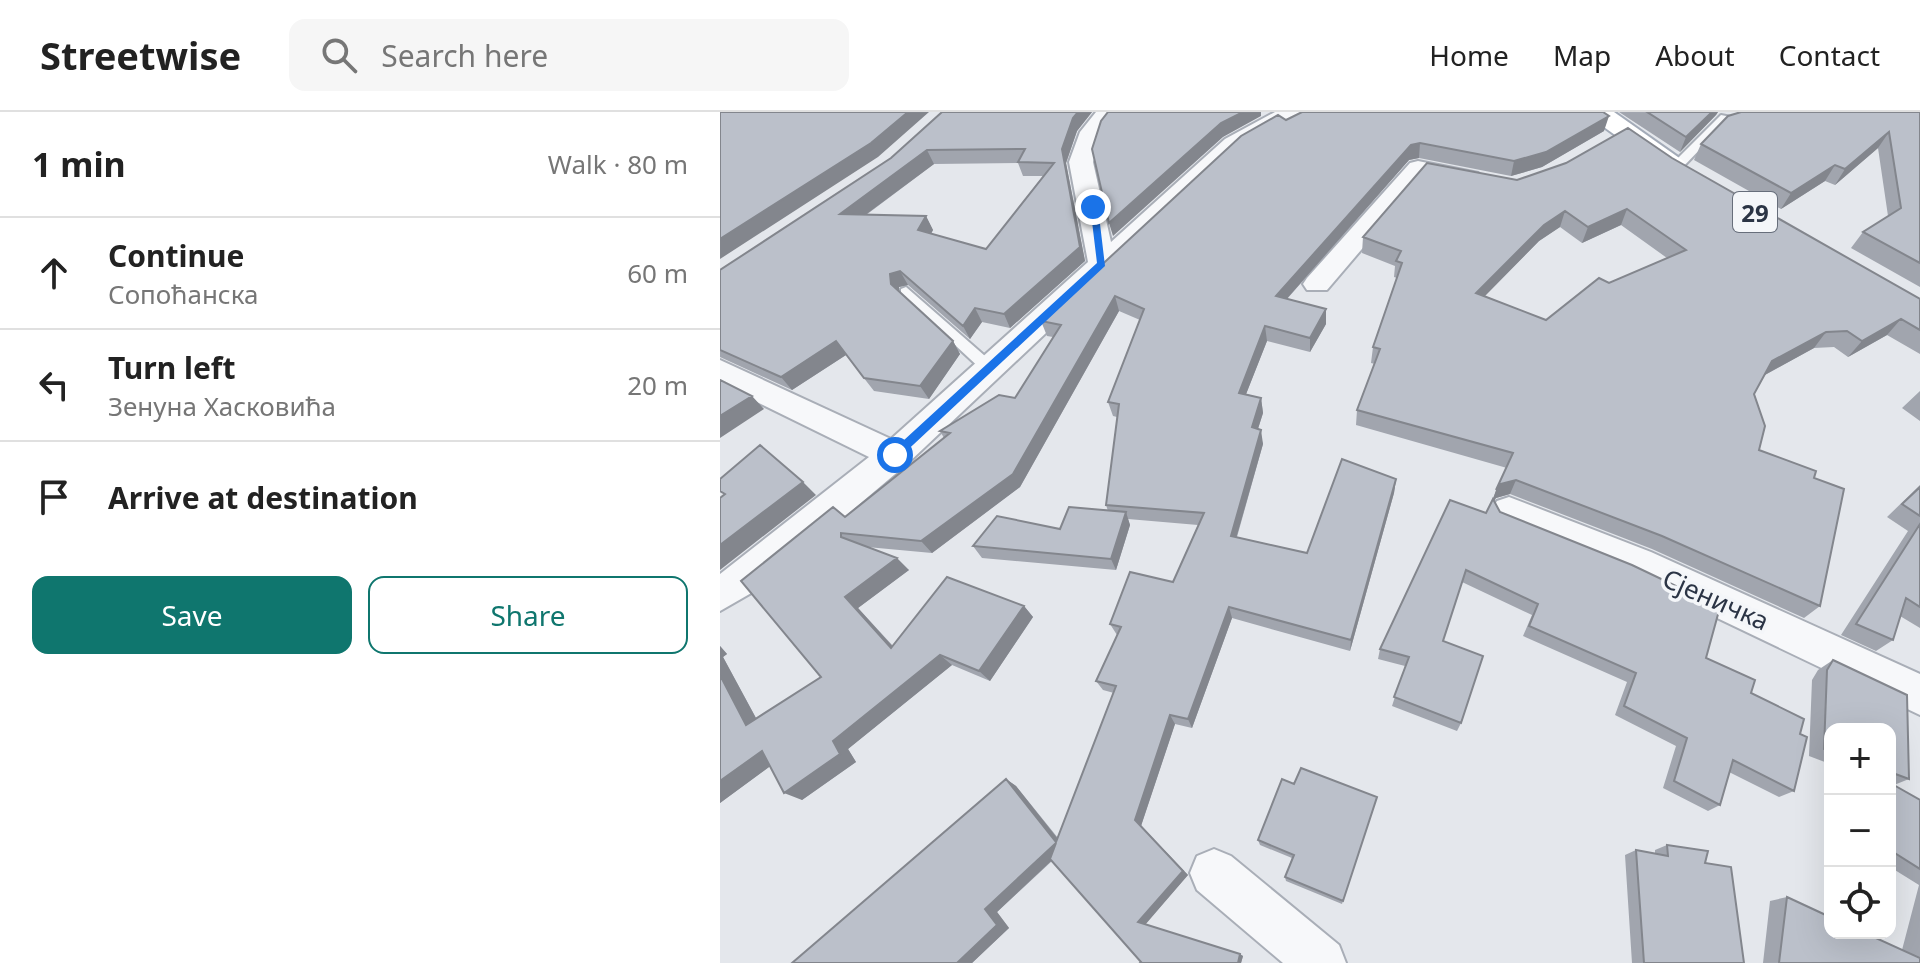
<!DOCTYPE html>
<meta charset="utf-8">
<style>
:root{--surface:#fff;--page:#f6f6f6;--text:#222;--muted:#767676;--line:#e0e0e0;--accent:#0f766e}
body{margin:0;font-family:"Noto Sans",sans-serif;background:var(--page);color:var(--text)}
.controls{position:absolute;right:24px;bottom:24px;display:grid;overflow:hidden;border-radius:16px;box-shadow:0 8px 32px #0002}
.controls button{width:72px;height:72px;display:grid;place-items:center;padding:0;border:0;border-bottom:2px solid var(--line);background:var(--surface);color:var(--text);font:40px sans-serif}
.stop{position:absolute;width:24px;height:24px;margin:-18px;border:6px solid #1a73e8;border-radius:50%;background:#fff}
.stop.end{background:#1a73e8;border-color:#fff;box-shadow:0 2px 8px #0008}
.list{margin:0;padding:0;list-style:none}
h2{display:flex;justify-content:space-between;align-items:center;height:104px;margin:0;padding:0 32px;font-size:34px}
h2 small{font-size:26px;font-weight:400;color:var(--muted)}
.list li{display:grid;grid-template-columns:52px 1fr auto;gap:24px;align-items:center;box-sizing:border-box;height:112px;padding:0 32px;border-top:2px solid var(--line)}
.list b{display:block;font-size:30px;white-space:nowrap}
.list p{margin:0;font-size:26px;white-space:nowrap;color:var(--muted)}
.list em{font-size:26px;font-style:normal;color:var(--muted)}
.actions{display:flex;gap:16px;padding:24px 32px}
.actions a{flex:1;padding:18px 0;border:2px solid var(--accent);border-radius:16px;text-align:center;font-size:28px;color:var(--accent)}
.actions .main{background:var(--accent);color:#fff}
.icon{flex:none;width:44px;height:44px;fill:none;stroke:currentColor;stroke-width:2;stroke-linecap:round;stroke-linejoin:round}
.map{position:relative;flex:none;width:1200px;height:851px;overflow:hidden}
header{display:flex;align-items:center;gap:48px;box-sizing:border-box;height:112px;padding:0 40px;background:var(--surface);border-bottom:2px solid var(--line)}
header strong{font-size:38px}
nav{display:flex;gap:44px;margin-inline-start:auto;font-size:28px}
.search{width:560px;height:72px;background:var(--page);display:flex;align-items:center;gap:20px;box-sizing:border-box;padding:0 28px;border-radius:16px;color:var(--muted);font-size:30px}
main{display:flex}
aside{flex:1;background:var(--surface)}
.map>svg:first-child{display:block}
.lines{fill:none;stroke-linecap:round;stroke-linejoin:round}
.service-casing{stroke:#a9aeb7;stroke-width:4}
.minor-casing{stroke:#a9aeb7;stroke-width:4}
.primary-casing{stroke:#a3abb8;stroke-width:4}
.service{fill:#f7f8fa;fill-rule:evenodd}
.minor{fill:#f7f8fa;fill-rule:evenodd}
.primary{fill:#fff;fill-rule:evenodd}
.wall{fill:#a1a5ae;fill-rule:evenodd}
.shaded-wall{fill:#83868d}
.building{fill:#bbc0ca;stroke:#83868d;stroke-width:2;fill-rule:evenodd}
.route{fill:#1a73e8}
.labels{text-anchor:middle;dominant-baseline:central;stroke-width:7;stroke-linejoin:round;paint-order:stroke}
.shield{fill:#f4f6f9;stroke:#676e7b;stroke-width:2}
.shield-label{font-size:24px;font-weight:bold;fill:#2b3445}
.street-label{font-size:26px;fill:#2b3445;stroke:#f4f6f9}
</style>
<header>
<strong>Streetwise</strong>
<div class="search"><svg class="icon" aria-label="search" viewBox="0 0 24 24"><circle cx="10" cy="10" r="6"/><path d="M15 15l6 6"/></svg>Search here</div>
<nav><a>Home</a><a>Map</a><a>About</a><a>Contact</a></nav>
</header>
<main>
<aside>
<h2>1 min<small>Walk · 80 m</small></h2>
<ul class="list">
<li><svg class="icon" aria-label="ahead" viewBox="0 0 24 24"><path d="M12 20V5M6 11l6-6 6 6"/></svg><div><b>Continue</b><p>Сопоћанска</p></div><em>60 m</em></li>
<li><svg class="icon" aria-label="left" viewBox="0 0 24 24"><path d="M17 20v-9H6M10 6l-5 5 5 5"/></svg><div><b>Turn left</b><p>Зенуна Хасковића</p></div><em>20 m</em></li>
<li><svg class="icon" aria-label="arrive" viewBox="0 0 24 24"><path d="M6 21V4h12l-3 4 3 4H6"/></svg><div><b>Arrive at destination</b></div></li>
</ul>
<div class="actions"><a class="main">Save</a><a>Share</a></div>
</aside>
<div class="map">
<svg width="1200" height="851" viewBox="0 0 1200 851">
<rect width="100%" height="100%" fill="#e4e7ec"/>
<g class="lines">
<defs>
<path id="service" d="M1001,3L1011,5L961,57H953V51Z
M186,175L273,251V259H263L181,183V177Z"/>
<path id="minor" d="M376,0H399L382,21L373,50L391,130L505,27L555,0H582L521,37L187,352L40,476L0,499V462L149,345L0,272V248L171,327L368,150L349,50L360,20Z
M698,49L758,61L761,66L749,73L704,64L607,178H587L583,172L587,166L690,51Z
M789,385L931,440L1200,562V603L905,462L777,409L771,399L777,389Z
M494,737L511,744L619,833L626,851H563L477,778L470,761L477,744Z"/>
<path id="primary" d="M863,0H894L965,50L961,56H941Z"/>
</defs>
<use href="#service" class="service-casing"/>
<use href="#minor" class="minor-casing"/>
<use href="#primary" class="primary-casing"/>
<use href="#service" class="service"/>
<use href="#minor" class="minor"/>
<use href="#primary" class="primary"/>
</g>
<path class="wall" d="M222,0H372L357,19L346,51L365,149L290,216L262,210L250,227L188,173L179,175V179L233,229L240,242L209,287L154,279L126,243L72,278L0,245V158L171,46ZM298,51L303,64H323L266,137L211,122L213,118L206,104L146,103L214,52Z
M899,0H998L996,3L960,40Z
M1200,0V175L1131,136L1143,120L1168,104L1158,36L1115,73L1105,69L1061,97L974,48L981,32Z
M566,8L884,19L822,55L791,64L699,46L689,48L567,187L606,212L590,240L547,229L526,282L541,286L543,301L538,317L543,332L517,425L587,441L676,367L674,381L630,539L512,506L472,616L455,612L421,714L468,763L425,812L523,844L521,851H420L421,850L332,749L277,800L289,816L252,851H72L286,667L296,674L338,726L394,581L383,578L376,569L397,523L390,512L453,470L478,413L408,407L410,413L396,458L262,446L253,434L340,417L388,399L386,393L397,305L393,304L388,290L420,208L399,199L300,375L212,441L147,435L189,458L138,496L173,534L304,494L313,505L270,569L232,553L128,637L136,650L82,688L50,654L0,691V534L7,542L3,545L36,606L101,565L21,469L125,405L224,326L220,319L295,286L333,225L327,224L321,209Z
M952,46L1200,187V242L1167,223L1128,245L1114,235L1094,236L1045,263L1034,282L1039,338L1094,366L1100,494L1084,506L932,437L790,382L776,386L774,389L780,400L986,546L1080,622L1074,679L1059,685L1009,660L1000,693L988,699L943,676L956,634L895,603L907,570L803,524L812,503L742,470L723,529L741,611L737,619L672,594L685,554L658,547L660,537L766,401L787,356L636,313L637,298L655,252L651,251L653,235L677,166L674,165L675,154L642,141L643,125L797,68ZM901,113L947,146L889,171L826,208L765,184L819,129L840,115L862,131Z
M1200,279V309L1182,296Z
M1200,373V516L1180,504L1173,528L1156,539L1121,523L1188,419L1167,405Z
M1113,548L1187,583L1189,667L1174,673L1200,688V851H1043L1050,789L1067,785L1110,805V821H1145L1182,838L1199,773L1170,755V617H1110V652L1089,644L1092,568L1098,558Z
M574,672L657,685L622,792L566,769L565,765L572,746L540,733L538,728Z
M947,733L985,751L1024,851H912L905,743L916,738L935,742V738Z"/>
<path class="shaded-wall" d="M188,0H209L158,45L0,147V127Z
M358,0H372L357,19L346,51L365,149L290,216L284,202L353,6Z
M523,0H541V4L503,25L393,124L389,111L501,11Z
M992,0H998L996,3L960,40L966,25Z
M889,4L884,19L822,55L791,64L794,49Z
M1169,20L1158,36L1115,73L1125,57Z
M700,31L699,46L689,48L556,199V184L691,33Z
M207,38L214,52L129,115L120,102Z
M1115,53L1105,69L1061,97L1071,81Z
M907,97L901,113L862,131L868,115Z
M845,99L840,115L819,129L752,197L756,181L824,113Z
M206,104L213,118L205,132L198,118Z
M180,159L188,173L179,175V185L171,172L170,162Z
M395,184L399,199L300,375L212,441L201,429Z
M255,196L262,210L250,227L243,214Z
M606,197V212L590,240V226Z
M1181,207L1167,223L1128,245L1142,229Z
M545,214L547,229L521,295L519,281Z
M1106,220L1094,236L1041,265L1052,249Z
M116,229L126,243L72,278L61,265Z
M233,229L240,242L209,287L200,274Z
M32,284L44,297L0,326V304Z
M541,286L543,301L534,329L532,315Z
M541,318L543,332L513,437L511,424Z
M676,367L674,381L630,539L631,528Z
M796,368L790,382L776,386L771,393L776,378L781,372Z
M83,370L96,383L0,458V433Z
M406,400L410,413L396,458L391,447Z
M177,446L189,458L138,496L184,547L171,536L125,485Z
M304,494L313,505L270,569L259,559Z
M509,495L512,506L472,616L468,607Z
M0,534L7,542L3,545L44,621L26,613L0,563Z
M220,543L232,553L128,637L136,650L82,688L64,681L113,629Z
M450,603L455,612L421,714L468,763L425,813L418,810L415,708Z
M42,639L60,647L0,691V669Z
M286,667L296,674L345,736L336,730Z
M336,731L345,736L277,800L289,816L252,851H237L265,797Z
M520,842L523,844L521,851H518Z"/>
<path class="building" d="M0,0H188L151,31L0,127Z
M222,0H358L353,6L342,37L360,135L284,202L255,196L243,214L180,159L170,162L171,172L233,229L200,274L144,266L116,229L61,265L0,238V158L171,46ZM305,37L298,50L334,51L266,137L198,118L206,104L120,102L207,38Z
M388,0H523L501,11L389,111L372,37L381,9Z
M582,0H883L889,4L826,40L794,49L700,31L691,33L556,184L606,197L590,226L545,214L519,281L541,286L532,315L541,318L511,424L587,441L622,347L676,367L631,528L509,495L468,607L450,603L415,708L463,759L418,810L520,842L518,851H420L421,850L330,747L336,731L265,797L277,813L237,851H72L286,667L336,730L396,574L376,569L401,515L390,512L410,460L453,470L484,401L386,393L399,292L388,290L424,197L395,184L293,362L201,429L121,421V425L177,446L125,485L171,536L227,465L304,494L259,559L220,543L113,629L120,642L64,681L42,639L0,669V563L26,613L101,565L21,469L113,395L125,405L230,321L220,319L279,283L295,286L341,213L321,209L521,24L558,3L566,8Z
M927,0H992L966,25Z
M1021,0H1200V151L1143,120L1181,96L1169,20L1125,57L1115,53L1071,81L981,32L1008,4Z
M908,16L952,46L1200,187V218L1181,207L1142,229L1127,219L1106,220L1052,249L1034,282L1045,314L1039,338L1096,359L1094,366L1124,377L1100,494L942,424L796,368L781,372L776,378L793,341L637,298L660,237L653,235L682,151L676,149L681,139L643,125L707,51L797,68L846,51ZM907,97L966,138L889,171L879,166L826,208L756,181L824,113L845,99L868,115Z
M0,268L32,284L0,304Z
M40,333L83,370L0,433V386L5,382L0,379V367Z
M1200,375V404L1182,392Z
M773,387L780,400L912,453L1000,495L986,546L1035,568L1031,581L1084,607L1080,622L1087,625L1074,679L1013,648L1000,693L954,669L967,626L904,594L916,561L809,514L818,492L746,458L723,529L763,544L741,611L674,585L689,545L660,537L730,388L766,401Z
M349,395L406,400L391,447L253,434L277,404L340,417Z
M1200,412V495L1186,486L1173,528L1136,512Z
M1113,548L1187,583L1189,667L1170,660V617H1110V639L1104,637L1107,558Z
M581,656L657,685L623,789L565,765L574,743L538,728L562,667L574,672Z
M1172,672L1200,688V757L1170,738V680Z
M947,733L988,739L985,751L1011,755L1024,851H924L916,738L948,744Z
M1067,785L1110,805V821H1145L1200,846V851H1059Z"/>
<path class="route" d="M370,93L378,95L385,154L179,346H171V340L377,151Z"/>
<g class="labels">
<rect class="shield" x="1013" y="80" width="44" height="40" rx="6"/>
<g class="shield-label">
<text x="1035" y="100">29</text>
</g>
<g class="street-label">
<text transform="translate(996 487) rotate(24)">Сјеничка</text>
</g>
</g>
</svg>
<div class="controls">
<button>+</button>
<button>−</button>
<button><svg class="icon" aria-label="locate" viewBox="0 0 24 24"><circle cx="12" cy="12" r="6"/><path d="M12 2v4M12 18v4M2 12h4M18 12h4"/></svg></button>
</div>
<div class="stop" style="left:175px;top:343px"></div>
<div class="stop end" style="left:373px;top:95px"></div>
</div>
</main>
